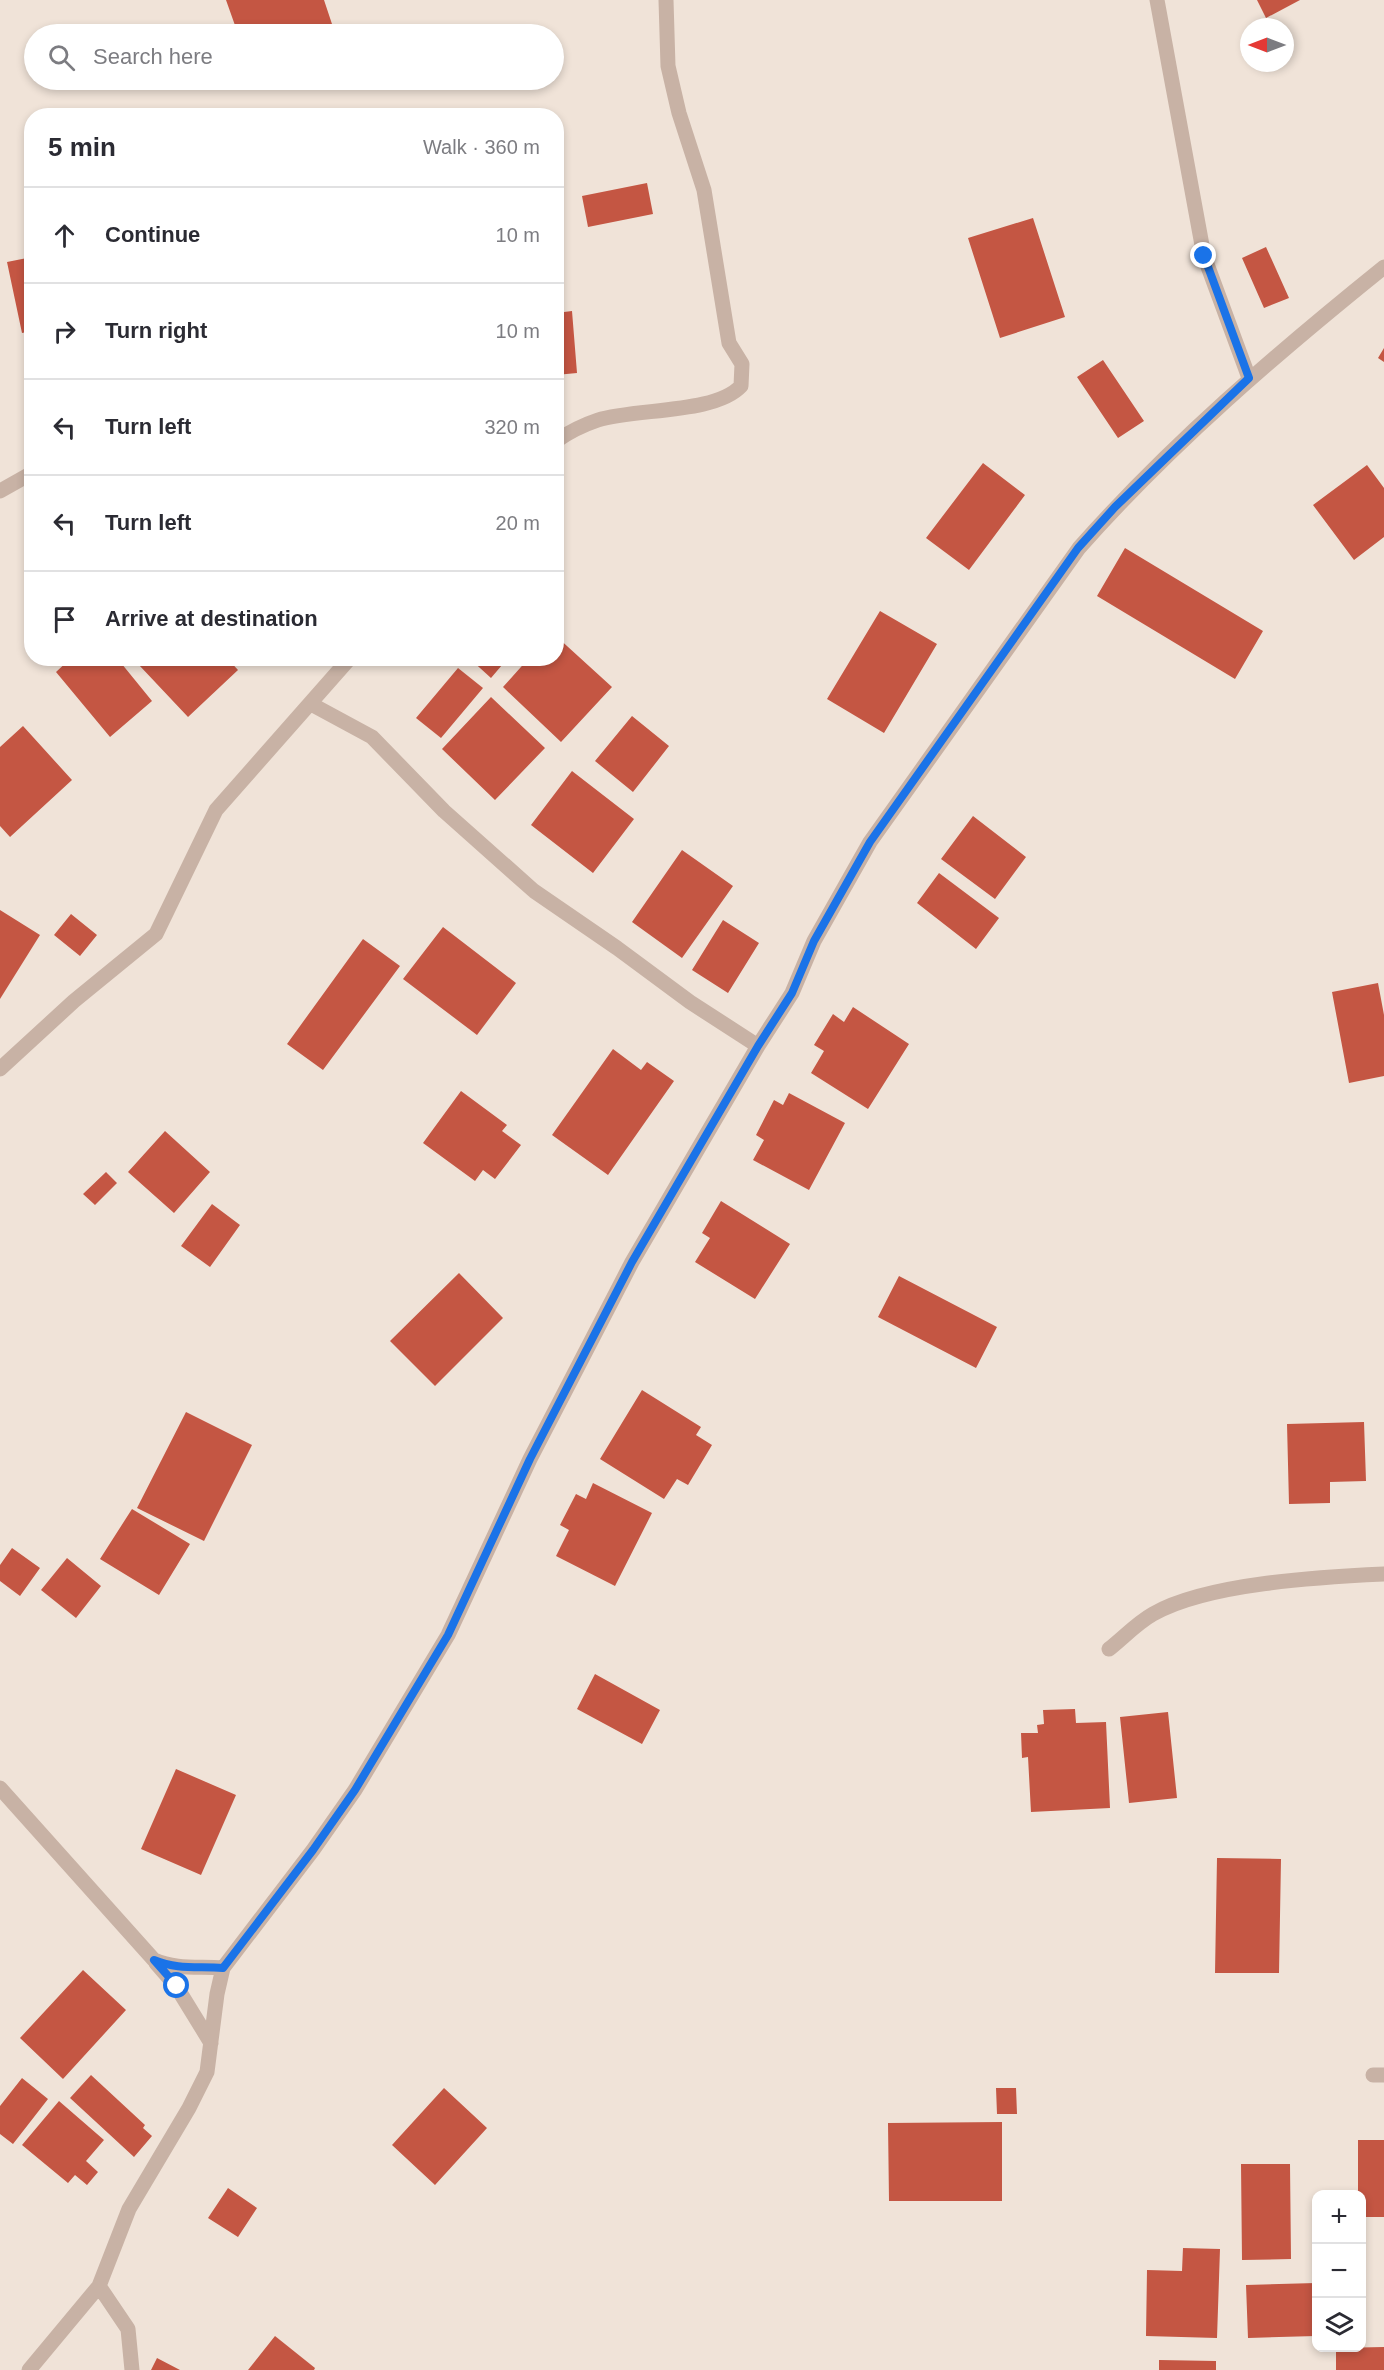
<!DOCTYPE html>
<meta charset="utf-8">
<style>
:root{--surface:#fff;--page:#f7f7f7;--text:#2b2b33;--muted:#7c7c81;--line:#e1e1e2}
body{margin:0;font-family:Helvetica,sans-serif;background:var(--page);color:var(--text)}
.controls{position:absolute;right:18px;bottom:18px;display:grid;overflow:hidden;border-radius:12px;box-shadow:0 3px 9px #0003}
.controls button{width:54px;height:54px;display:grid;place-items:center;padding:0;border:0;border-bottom:2px solid var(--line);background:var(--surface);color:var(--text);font:30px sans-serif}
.compass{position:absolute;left:1240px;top:18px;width:54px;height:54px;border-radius:50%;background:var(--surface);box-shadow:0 3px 9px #0003;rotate:270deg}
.stop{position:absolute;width:18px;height:18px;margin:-14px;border:4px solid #1a73e8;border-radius:50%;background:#fff}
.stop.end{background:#1a73e8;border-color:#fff;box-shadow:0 2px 6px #0008}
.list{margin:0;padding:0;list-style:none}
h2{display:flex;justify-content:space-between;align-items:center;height:78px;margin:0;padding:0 24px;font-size:26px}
h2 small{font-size:20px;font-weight:400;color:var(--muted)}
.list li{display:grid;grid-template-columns:39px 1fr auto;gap:18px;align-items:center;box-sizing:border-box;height:96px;padding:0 24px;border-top:2px solid var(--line)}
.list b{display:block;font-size:22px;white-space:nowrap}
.list em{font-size:20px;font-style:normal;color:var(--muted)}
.icon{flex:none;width:33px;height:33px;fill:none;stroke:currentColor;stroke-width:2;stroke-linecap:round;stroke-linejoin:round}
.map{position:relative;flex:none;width:1384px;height:2370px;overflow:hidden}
.search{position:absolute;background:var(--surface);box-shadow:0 3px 9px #0003;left:24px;top:24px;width:540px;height:66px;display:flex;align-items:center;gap:15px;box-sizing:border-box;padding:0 21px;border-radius:33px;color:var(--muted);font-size:22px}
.panel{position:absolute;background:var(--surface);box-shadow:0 3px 9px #0003;left:24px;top:108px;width:540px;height:558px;border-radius:24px}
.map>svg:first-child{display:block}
.building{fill:#c45643}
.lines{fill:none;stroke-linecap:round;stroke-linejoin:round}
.street{stroke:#c8b2a5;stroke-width:15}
.route{stroke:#1a73e8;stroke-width:8}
</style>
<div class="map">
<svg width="1384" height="2370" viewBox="0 0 1384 2370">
<rect width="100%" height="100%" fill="#f0e3d8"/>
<path class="building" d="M226,0H324L334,30L321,34H258L255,24L237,31Z
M1257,0H1300L1266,18Z
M647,183L653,214L588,227L582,196Z
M1033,218L1065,317L1000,338L968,238Z
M1266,247L1289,298L1264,308L1242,258Z
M32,257V331L22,333L7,262Z
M572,311L577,373L556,375V313Z
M1384,348V362L1378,358Z
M1103,360L1144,421L1118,438L1077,377Z
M983,463L1025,495L969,570L926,538Z
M1367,465L1384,488V537L1354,560L1313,505Z
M1125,548L1263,631L1235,679L1097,596Z
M880,611L937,644L884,733L827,699Z
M556,636L612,687L561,742L503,687L529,658H556Z
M71,658H117L152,701L110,737L56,672Z
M146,658H227L238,670L188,717L139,665Z
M469,658H508L491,678Z
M458,668L483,688L441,738L416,718Z
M491,697L545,748L495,800L442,749Z
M632,716L669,746L633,792L595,761Z
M23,726L72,780L10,837L0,826V747Z
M572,771L634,819L593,873L531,825Z
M973,816L1026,857L995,899L941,859Z
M682,850L733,886L682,958L632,922Z
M939,873L999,918L976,949L917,903Z
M0,910L40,935L0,999Z
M71,914L97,935L80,956L54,935Z
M723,920L759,943L728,993L692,970Z
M443,927L516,983L477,1035L403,979Z
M363,939L400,966L323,1070L287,1044Z
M1378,983L1384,1015V1076L1349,1083L1332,992Z
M853,1007L909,1044L868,1109L811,1073L824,1051L814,1045L833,1014L844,1022Z
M613,1049L641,1070L647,1062L674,1081L608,1175L552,1135Z
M461,1091L507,1125L502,1131L521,1145L495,1179L483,1170L475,1181L423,1143Z
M789,1093L845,1123L809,1190L753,1160L764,1140L756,1135L774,1100L783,1105Z
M165,1131L210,1172L174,1213L128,1172Z
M106,1172L117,1183L95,1205L83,1194Z
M721,1201L790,1244L755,1299L695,1262L710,1238L702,1233Z
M212,1204L240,1225L210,1267L181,1246Z
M459,1273L503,1318L435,1386L390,1341Z
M899,1276L997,1327L976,1368L878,1317Z
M642,1390L701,1427L696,1435L712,1445L688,1485L677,1479L664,1499L600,1459Z
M186,1412L252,1445L204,1541L137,1508Z
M1364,1422L1366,1481L1330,1482V1503L1289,1504L1287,1424Z
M593,1483L652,1513L615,1586L556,1556L569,1530L560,1525L576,1494L586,1499Z
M132,1509L190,1544L159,1595L100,1559Z
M12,1548L40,1568L20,1596L0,1581V1565Z
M67,1558L101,1586L76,1618L41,1590Z
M595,1674L660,1710L642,1744L577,1709Z
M1075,1709L1076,1723L1106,1722L1110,1808L1031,1812L1028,1757L1022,1758L1021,1733H1038L1037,1725L1044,1724L1043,1710Z
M1168,1712L1177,1798L1129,1803L1120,1717Z
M176,1769L236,1795L201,1875L141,1849Z
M1217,1858L1281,1859L1279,1973H1215Z
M83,1970L126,2010L63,2079L20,2038Z
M91,2075L145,2125L143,2128L152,2136L134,2157L70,2098Z
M22,2078L48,2099L13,2144L0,2134V2106Z
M444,2088L487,2128L435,2185L392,2145Z
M996,2088H1016L1017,2114H997Z
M59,2101L104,2140L86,2161L98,2172L87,2185L75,2175L68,2183L22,2145Z
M1002,2122V2201H889L888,2123Z
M1358,2140H1384V2217H1362V2194H1358Z
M1241,2164H1290L1291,2259L1242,2260Z
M228,2188L257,2208L238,2237L208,2218Z
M1183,2248L1220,2249L1217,2338L1146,2336L1147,2270L1182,2271Z
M1316,2283V2336L1248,2338L1246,2285Z
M275,2336L315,2368L314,2370H248Z
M1384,2347V2370H1336V2348Z
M157,2358L180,2370H151Z
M1159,2360L1216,2361V2370H1159Z"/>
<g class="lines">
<path class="street" d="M1157,0L1204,256L1249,378
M556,441C569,432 583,425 598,420C636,408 715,414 741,386L742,364L729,343L704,190L679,113L668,66L666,0
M0,491L32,473
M311,704L372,737L444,811L534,891L617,948L690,1002L758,1046
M0,1069L74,1001L156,934L216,810L350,658
M1109,1649C1123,1638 1137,1623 1153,1614C1207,1583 1321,1577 1384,1574
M0,1788L154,1960C177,1970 199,1966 223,1968
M156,1963L176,1986L211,2043
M1373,2075H1384
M99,2286L128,2329L132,2370
M29,2370L99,2286L129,2209L189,2108L207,2072L217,1994L223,1968L313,1850L355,1790L448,1635L530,1459L632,1262L758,1046L792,993L814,941L870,842L1079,548C1171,444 1276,354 1384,267"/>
</g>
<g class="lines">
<path class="route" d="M177,1986L154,1960C178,1970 198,1966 223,1968L313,1850L355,1790L448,1635L530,1459L632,1262L758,1046L792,993L814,941L870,842L1078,548L1115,507L1249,378L1204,256"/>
</g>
</svg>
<div class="controls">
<button>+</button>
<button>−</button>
<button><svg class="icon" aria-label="layers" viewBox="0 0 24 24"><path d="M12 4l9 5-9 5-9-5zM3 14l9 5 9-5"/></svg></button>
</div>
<svg class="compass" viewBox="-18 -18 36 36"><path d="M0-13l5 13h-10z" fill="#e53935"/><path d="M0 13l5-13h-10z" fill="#7c7c81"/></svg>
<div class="stop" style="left:177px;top:1986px"></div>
<div class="stop end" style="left:1204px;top:256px"></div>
<div class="search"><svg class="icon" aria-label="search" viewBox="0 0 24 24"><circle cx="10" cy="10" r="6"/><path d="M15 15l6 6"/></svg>Search here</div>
<section class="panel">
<h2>5 min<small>Walk · 360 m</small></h2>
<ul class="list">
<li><svg class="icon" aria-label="ahead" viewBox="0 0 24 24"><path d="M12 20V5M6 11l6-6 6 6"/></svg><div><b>Continue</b></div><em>10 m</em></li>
<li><svg class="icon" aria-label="right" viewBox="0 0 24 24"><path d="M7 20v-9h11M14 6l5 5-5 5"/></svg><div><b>Turn right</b></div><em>10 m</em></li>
<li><svg class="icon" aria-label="left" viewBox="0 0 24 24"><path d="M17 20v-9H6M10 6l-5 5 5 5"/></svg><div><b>Turn left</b></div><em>320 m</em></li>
<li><svg class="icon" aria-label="left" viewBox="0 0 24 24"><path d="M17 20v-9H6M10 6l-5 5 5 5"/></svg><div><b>Turn left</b></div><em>20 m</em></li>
<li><svg class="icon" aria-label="arrive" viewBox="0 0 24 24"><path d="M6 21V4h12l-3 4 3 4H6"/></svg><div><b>Arrive at destination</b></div></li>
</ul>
</section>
</div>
